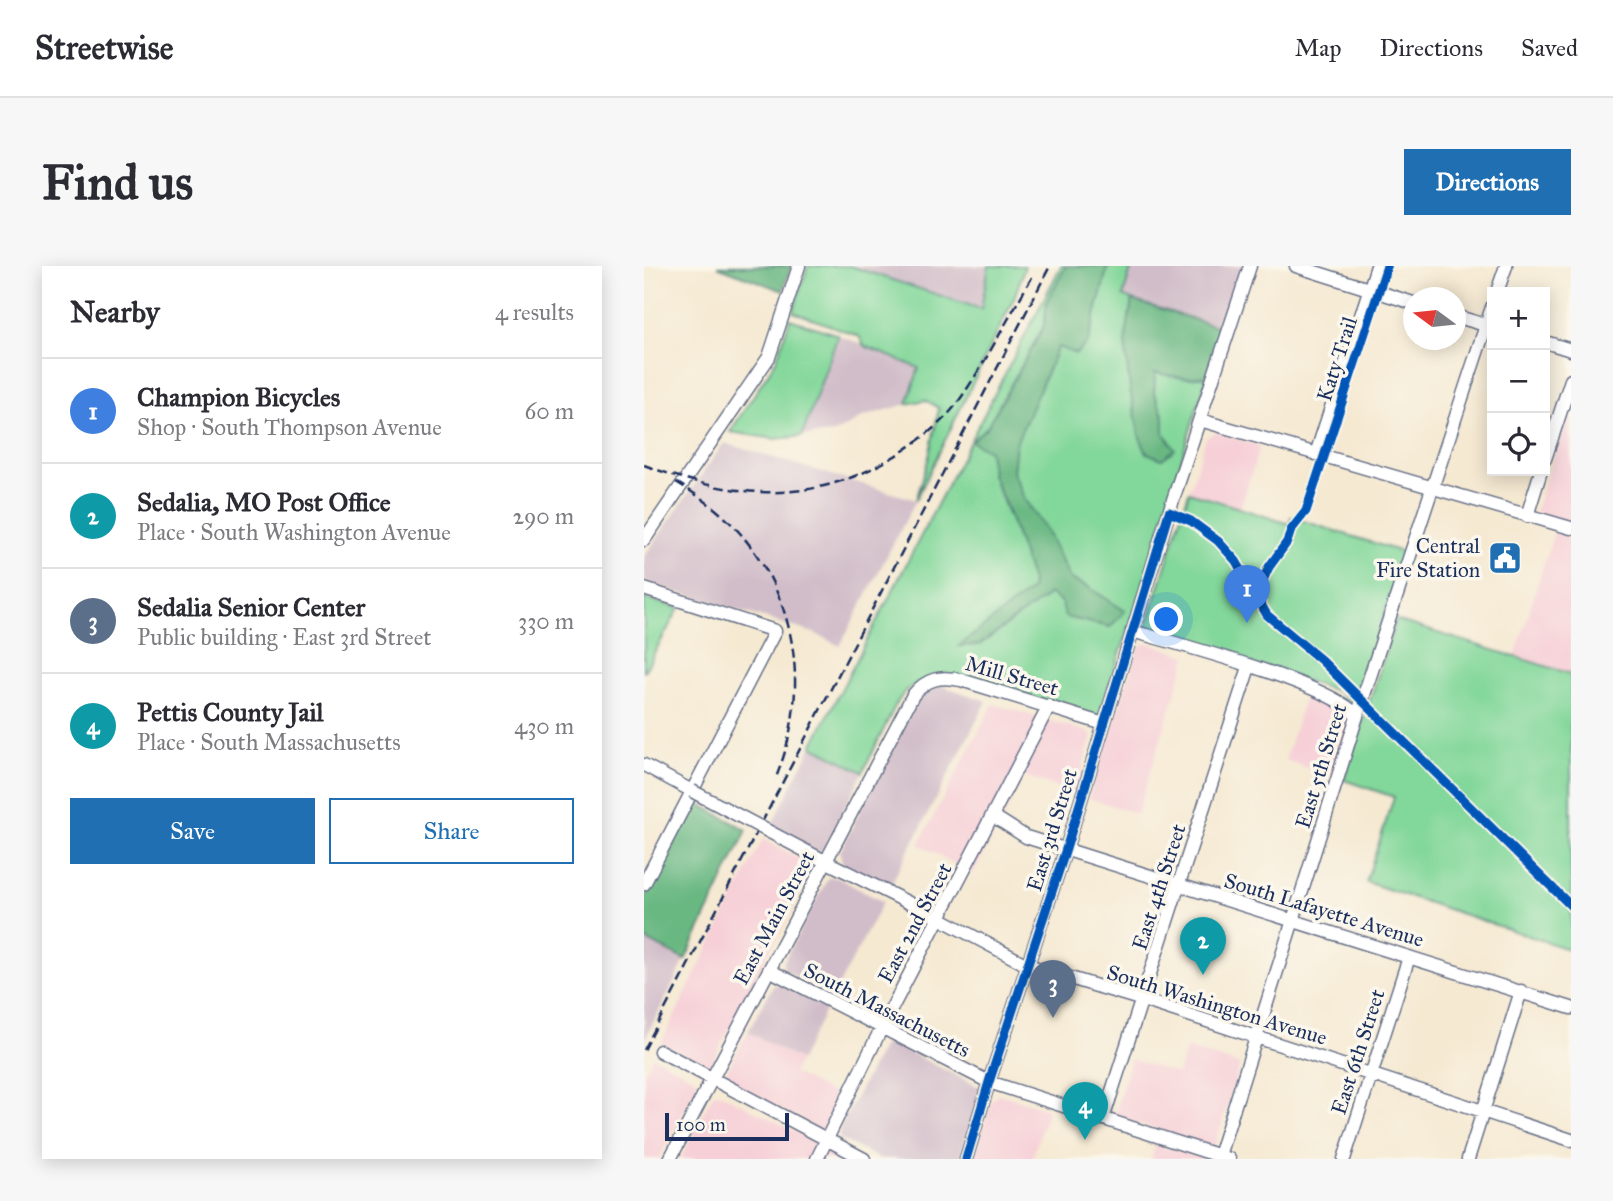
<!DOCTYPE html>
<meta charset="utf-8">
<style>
:root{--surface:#fff;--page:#f7f7f7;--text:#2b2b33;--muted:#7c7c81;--line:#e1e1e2;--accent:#1f6fb2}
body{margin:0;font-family:"IM FELL Great Primer",serif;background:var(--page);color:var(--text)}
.controls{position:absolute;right:21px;top:21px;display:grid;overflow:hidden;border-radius:0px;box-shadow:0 4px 18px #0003}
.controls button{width:63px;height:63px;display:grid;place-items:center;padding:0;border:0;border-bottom:2px solid var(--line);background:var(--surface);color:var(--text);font:35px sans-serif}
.compass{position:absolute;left:759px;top:21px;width:63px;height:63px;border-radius:50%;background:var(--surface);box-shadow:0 4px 18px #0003;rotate:285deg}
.scale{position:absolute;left:21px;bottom:18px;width:124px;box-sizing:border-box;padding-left:7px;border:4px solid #1b2f5e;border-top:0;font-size:19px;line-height:24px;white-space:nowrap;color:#1b2f5e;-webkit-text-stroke:5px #fbf7ec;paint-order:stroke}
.you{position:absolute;left:523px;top:354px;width:24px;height:24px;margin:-18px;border:5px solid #fff;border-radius:50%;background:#1a73e8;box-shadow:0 0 0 10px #1a73e833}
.badge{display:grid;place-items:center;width:46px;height:46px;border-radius:50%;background:var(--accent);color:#fff;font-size:23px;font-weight:700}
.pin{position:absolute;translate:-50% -58px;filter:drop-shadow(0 2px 4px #0008)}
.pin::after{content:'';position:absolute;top:37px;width:24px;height:21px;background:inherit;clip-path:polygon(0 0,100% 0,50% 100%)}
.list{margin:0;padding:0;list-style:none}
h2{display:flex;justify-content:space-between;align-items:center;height:91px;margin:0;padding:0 28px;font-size:30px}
h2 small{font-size:23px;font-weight:400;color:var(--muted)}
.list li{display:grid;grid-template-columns:46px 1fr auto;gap:21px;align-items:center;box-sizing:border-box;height:105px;padding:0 28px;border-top:2px solid var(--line)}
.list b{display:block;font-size:26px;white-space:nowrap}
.list p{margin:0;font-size:23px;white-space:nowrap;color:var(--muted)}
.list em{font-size:23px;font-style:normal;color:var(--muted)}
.actions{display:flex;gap:14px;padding:21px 28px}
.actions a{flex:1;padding:16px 0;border:2px solid var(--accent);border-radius:0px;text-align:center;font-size:24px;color:var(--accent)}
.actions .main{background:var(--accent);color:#fff}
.icon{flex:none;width:38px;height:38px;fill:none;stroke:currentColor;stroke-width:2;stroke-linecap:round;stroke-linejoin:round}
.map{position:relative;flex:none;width:927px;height:893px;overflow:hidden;border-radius:0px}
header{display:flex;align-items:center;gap:42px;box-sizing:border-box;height:98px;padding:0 35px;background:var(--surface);border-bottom:2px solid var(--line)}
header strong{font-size:33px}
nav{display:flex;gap:38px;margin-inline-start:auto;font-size:24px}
.intro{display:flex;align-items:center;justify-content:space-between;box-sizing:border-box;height:168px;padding:0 42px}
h1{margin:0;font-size:49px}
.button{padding:18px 32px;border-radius:0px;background:var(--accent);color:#fff;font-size:24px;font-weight:700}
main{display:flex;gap:42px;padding:0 42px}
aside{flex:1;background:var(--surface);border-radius:0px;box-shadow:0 4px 18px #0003}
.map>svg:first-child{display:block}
.built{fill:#f6cfd7}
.industrial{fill:#d1bdc9}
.green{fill:#82d79a;stroke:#4e837c;stroke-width:2}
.forest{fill:#69b882;stroke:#427470;stroke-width:2}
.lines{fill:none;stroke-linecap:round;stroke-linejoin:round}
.minor-casing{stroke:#677087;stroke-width:15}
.minor{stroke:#fff;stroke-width:12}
.rail{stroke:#1b2f5e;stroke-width:2.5;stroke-dasharray:10 5;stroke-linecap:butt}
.minor-bridge-casing{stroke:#677087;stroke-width:15;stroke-linecap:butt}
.minor-bridge{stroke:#fff;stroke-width:12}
.cycleway-casing{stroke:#fbf7ec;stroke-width:13}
.cycleway{stroke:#0057b8;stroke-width:9}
.labels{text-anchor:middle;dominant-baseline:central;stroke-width:7;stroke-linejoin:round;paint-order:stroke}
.street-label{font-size:21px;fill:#1b2f5e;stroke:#fbf7ec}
.poi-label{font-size:21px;fill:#1b2f5e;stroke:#fbf7ec;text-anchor:end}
</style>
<header>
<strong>Streetwise</strong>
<nav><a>Map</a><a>Directions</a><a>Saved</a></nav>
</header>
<div class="intro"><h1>Find us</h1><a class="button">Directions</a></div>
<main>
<aside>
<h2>Nearby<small>4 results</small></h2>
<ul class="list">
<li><span class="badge" style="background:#3f7fe0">1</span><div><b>Champion Bicycles</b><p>Shop · South Thompson Avenue</p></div><em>60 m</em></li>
<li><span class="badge" style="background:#0f9aa8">2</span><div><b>Sedalia, MO Post Office</b><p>Place · South Washington Avenue</p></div><em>290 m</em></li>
<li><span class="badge" style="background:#5c6f8a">3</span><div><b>Sedalia Senior Center</b><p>Public building · East 3rd Street</p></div><em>330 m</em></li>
<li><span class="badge" style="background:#0f9aa8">4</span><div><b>Pettis County Jail</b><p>Place · South Massachusetts</p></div><em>430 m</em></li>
</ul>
<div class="actions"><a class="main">Save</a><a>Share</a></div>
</aside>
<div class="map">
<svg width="927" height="893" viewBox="0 0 927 893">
<rect width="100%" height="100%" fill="#fbf7ec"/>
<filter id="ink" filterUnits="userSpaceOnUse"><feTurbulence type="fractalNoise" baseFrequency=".0143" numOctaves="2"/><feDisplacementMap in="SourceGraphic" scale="14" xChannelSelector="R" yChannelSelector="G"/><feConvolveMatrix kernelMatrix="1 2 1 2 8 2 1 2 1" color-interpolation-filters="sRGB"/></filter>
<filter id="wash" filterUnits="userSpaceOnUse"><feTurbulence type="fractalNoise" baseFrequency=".00686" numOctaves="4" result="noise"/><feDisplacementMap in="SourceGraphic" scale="28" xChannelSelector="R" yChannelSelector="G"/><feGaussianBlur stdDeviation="1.57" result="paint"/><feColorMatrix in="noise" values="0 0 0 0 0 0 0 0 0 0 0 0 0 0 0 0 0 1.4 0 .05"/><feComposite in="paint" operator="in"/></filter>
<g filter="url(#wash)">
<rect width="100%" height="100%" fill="#f5e9d2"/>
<path class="built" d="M927,137V261L891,245Z
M572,166L616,180L596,243L545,226L562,172Z
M910,266L927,272V408L871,391Z
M500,378H507L543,390L493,548L445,532L495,381Z
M662,427L693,437L707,450L687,510L641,494Z
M349,438L445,466L448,470L431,527L380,510L329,608L275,578Z
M119,573L164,597L166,601V608L68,796L61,800L17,777Z
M104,766L156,794L149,807L199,833L183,865L179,866L81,813L80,810Z
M542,782L596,799L570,882L470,850L487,793L534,808Z
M9,790L52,813L53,818L15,893H0V808Z
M71,827L78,828L204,893H36L68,830Z
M354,828L404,843L388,893H330L348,835Z
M512,878L561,893H507Z"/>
<path class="industrial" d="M206,0H345L346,4L338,44Z
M488,0H599L578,62L479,31Z
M194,69L276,102L263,138L221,150L190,167L158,170Z
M80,177L272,234L196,380L170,367L0,316V291Z
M295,419L343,435L245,622L198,597L196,586L224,528L278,426L284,421Z
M168,480L219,506L182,579L176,587L124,566Z
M187,611L194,612L239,636L189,730L142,705L139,701L140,695L184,612Z
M0,673L41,694L0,775Z
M135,718L182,743L156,794L104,766L129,720Z
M245,776L335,821L337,826L315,893H236L195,872L196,861L240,778Z"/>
<path class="green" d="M164,0H206L337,43L345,0H381L370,32L272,234L284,195L295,142L281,134L263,138L275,102L220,80L215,70L149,46Z
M417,0H422L403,35L400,60L343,161L348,208L377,281L389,315L387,324L317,379H335L406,328L418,337L422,351L466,361L444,321L426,313L401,262L381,234L369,205L372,177L414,80L444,76L464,0H488L479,30L488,34L481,76L486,123L496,172L520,167L519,151L510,127L511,106L541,112L563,110L490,347L454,452L305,413L274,416L261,425L251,440L219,506L168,480Z
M146,53L194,69L158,170L131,173L86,166L132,95Z
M545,226L645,258L647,251L761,287L710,439L693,425L504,364L503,359Z
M0,332L35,342L0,406Z
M752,354L927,408V684L722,616L750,531L700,514Z"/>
<path class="forest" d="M73,0H147L139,25Z
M422,0H464L444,76L432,88L414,81L372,177L369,206L381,234L401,262L426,313L444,321L481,345L466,361L421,351L418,337L406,328L335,379L315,380L387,324L388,315L363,242L348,208L345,185L327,175L343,161L400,61L403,35Z
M488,34L578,62L563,110L541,112L511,107L510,127L520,151V167L531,183L518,193L503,187L496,172L486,123L481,76Z
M55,538L103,564L41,694L0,673V633L48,542Z"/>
</g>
<g filter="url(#ink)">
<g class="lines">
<defs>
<path id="minor" d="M652,0L769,37
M853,26L862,0
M811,50L848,61
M901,76L927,84
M556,154L927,262
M672,188L733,0
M901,193L927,114
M883,250L897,205
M0,274L125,91L155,0
M0,323L131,365L0,618
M488,365C534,378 688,418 713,450
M0,499L48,525
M349,550L382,571L927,742
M175,592L295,652L383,699L499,734L927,874
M125,704L345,816L585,893
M16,785L220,893
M459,853L605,401
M26,893L269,429C283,412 296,410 317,414L460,458
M173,893L237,763L405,440
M322,893L345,816L422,583L525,246L606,0
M574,893L713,450L848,41
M700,893L765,691
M824,893L877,725"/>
</defs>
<use href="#minor" class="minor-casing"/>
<use href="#minor" class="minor"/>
<path class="rail" d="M0,199C93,234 172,241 259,185C277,173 297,158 311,140C340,101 364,51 390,8
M32,216C55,230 77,245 95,266C156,336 166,430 131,514
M0,784L406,0"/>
<defs>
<path id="minor-bridge" d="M48,525L175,592"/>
</defs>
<use href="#minor-bridge" class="minor-bridge-casing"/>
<use href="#minor-bridge" class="minor-bridge"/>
<defs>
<path id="cycleway" d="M611,331L625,301L643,276L647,264L662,245L743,0
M322,893L345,816L422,583L525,246L547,255L574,275L592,295L623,349L677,394L927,640"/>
</defs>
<use href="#cycleway" class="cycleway-casing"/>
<use href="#cycleway" class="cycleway"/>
</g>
</g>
<defs>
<symbol id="civic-square" viewBox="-11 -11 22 22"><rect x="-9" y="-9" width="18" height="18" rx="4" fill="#1f6fb2" stroke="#fbf7ec"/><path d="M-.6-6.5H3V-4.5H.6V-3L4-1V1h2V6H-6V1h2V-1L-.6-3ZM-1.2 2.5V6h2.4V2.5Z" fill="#fff"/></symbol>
</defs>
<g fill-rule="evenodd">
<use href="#civic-square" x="842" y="273" width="38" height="38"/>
</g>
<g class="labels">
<g class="street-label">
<text transform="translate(693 93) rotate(-72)">Katy Trail</text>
<text transform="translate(368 410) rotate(16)">Mill Street</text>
<text transform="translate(677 500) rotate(-73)">East 5th Street</text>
<text transform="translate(408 564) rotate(-73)">East 3rd Street</text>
<text transform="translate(515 621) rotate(-72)">East 4th Street</text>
<text transform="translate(680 644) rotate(17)">South Lafayette Avenue</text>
<text transform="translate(130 652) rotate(-62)">East Main Street</text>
<text transform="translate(271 657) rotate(-62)">East 2nd Street</text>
<text transform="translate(573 739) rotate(17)">South Washington Avenue</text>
<text transform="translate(243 744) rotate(27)">South Massachusetts</text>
<text transform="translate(714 786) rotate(-72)">East 6th Street</text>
</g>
<g class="poi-label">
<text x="836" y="280">Central<tspan x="836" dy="24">Fire Station</tspan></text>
</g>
</g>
</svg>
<div class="controls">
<button>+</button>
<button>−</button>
<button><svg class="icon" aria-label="locate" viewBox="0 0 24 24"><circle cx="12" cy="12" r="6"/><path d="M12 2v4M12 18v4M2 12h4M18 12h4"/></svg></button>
</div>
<svg class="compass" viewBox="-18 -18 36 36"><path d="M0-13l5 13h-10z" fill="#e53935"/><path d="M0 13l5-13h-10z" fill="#7c7c81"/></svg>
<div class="scale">100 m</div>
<div class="you"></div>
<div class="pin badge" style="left:603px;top:357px;background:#3f7fe0">1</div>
<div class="pin badge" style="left:559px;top:709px;background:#0f9aa8">2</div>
<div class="pin badge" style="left:409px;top:752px;background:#5c6f8a">3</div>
<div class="pin badge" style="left:441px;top:874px;background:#0f9aa8">4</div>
</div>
</main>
